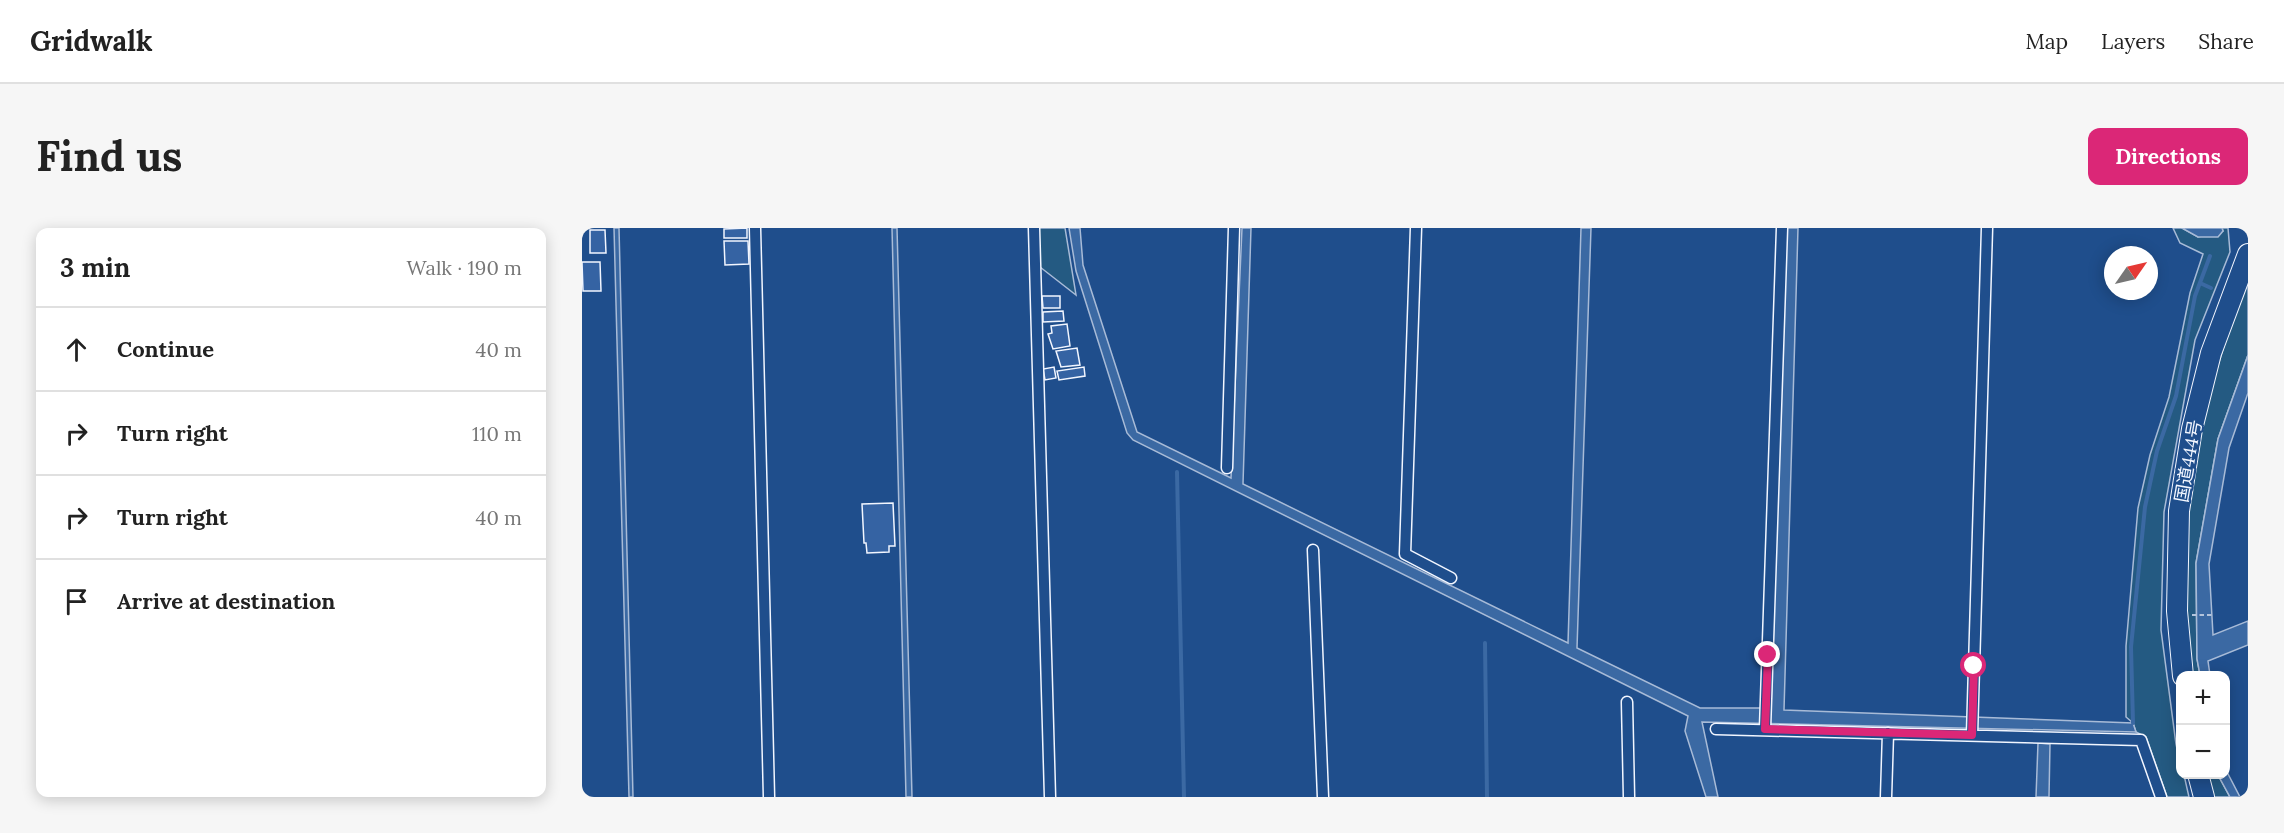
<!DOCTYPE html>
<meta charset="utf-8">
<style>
:root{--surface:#fff;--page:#f6f6f6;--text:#222;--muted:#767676;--line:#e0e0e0;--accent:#db2777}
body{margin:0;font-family:Lora,"Noto Sans JP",serif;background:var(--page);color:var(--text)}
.controls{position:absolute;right:18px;bottom:18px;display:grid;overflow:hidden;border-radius:12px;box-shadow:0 3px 15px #0003}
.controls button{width:54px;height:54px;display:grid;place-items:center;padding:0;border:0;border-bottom:2px solid var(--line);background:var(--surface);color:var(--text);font:30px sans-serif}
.compass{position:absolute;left:1522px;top:18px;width:54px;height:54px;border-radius:50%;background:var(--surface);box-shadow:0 3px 15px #0003;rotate:56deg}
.stop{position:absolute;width:18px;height:18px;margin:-14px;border:4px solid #db2777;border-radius:50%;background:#fff}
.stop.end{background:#db2777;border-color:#fff;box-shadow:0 2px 6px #0008}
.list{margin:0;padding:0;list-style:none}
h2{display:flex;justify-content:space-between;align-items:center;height:78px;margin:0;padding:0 24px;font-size:26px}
h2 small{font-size:20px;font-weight:400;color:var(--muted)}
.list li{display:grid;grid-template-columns:39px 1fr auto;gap:18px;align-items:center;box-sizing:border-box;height:84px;padding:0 24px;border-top:2px solid var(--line)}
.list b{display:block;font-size:22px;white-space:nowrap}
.list em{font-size:20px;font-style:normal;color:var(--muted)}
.icon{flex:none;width:33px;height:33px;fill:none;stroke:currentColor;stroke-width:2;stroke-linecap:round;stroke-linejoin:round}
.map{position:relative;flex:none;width:1666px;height:569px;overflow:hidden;border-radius:12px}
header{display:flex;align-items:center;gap:36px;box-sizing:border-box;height:84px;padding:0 30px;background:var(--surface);border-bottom:2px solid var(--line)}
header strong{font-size:28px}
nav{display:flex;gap:33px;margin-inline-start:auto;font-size:21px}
.intro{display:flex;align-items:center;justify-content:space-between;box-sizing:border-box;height:144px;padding:0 36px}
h1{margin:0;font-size:42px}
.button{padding:15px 27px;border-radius:12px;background:var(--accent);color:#fff;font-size:21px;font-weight:700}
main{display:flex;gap:36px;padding:0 36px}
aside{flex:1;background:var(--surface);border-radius:12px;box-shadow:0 3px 15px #0003}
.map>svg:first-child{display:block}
.green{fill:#245a82;stroke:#a8bbd7;stroke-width:1.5}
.water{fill:#3b69a3;stroke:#a8bbd7;stroke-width:1.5}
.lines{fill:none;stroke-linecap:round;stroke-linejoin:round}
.stream{stroke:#3b69a3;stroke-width:4}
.building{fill:#3563a3;stroke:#f2f6ff;stroke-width:1.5}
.street-casing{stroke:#f2f6ff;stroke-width:13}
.highway-casing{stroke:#f2f6ff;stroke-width:22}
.path{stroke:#b3c4dc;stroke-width:2;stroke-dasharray:4.5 3;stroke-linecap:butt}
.street{stroke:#1f4e8c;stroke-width:10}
.highway{stroke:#1f4e8c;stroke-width:20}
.route{stroke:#db2777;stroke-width:8}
.labels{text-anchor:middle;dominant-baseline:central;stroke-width:4.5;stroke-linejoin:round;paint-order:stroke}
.street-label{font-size:18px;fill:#f2f6ff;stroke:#1f4e8c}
</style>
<header>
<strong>Gridwalk</strong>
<nav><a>Map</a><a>Layers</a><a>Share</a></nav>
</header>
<div class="intro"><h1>Find us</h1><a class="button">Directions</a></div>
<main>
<aside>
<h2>3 min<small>Walk · 190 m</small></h2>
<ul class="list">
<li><svg class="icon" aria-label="ahead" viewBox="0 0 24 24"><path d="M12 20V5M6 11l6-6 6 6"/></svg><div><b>Continue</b></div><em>40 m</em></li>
<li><svg class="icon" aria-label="right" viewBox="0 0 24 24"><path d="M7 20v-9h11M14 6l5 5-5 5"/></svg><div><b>Turn right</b></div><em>110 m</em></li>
<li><svg class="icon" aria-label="right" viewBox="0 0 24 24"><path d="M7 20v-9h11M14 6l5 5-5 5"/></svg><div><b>Turn right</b></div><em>40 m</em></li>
<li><svg class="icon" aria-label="arrive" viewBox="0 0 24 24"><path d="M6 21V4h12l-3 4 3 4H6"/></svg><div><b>Arrive at destination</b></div></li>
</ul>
</aside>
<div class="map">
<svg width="1666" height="569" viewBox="0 0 1666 569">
<rect width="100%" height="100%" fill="#1f4e8c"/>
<path class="green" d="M457,0H483L494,67L458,39Z
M1591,0H1600L1616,9L1641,3L1640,0H1646L1648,24L1613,112L1582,284L1579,402L1594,516L1598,534V546L1602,547L1607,569H1585L1564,509L1554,504L1551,495L1544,489V418L1556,280L1568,227L1587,169L1608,65L1621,26L1598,15Z
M1666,51V127L1636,211L1614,335L1615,431L1618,447L1609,448C1604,395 1600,341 1605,288C1614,206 1636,127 1666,51Z
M1626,547H1636L1648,569H1631Z"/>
<path class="water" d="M32,0H37L51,569H47Z
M310,0H315L330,569H324Z
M487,0H498L501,37L555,204L649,250L660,0H669L661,256L986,415L999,0H1009L995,420L1118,480H1189L1204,0H1216L1202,482L1551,495L1554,504L1120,494L1136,569H1124L1103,503L1106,488L551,212L545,205L494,43Z
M1600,0H1640L1641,3L1636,9H1616Z
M1666,127V165L1647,220L1627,336L1631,407L1666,393V417L1626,433L1628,447H1618L1615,431L1614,335L1636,211Z
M1456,515L1468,516L1467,569H1454Z
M1644,542L1658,569H1648L1636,547L1644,546Z"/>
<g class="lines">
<path class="stream" d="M1618,55L1629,60
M595,244L602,569
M903,415L905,569
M1551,495L1549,419L1563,279L1575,223L1594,168L1613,68L1628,28"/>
</g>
<path class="building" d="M165,0V10H142V1Z
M8,2H23L24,25H8Z
M142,13H166L167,36L143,37Z
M0,34H18L19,63H1Z
M460,68H478V80H461Z
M481,83L482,93L461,94V84Z
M485,96L488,118L471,121L466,106L470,105L469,98Z
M495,120L498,137L479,139L474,123Z
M472,139L474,150L463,152L461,141Z
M502,139L503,148L477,152L475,143Z
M311,275L313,318H307V324L285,325L284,315H282L280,276Z"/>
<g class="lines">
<defs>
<path id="street" d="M173,0L187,569
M452,0L468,569
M834,0L823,326L869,350
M645,240L652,0
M731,322L741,569
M1045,474L1047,569
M1134,501L1559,512L1579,569
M1183,501L1200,0
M1390,507L1405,0
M1304,569L1306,505"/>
<path id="highway" d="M1601,448L1595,383L1597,283L1610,201L1629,125L1666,26
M1616,546L1622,569"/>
</defs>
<use href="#street" class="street-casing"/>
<use href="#highway" class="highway-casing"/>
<path class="path" d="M1610,387H1632"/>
<use href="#street" class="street"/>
<use href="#highway" class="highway"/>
</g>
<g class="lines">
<path class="route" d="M1186,427L1183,501L1390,507L1392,438"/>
</g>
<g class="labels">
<g class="street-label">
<text transform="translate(1606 233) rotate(-80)">国道444号</text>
</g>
</g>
</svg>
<div class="controls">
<button>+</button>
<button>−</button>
</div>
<svg class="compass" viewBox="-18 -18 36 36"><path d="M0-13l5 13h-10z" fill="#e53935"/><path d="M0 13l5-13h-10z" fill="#767676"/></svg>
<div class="stop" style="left:1392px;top:438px"></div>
<div class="stop end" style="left:1186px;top:427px"></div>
</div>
</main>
